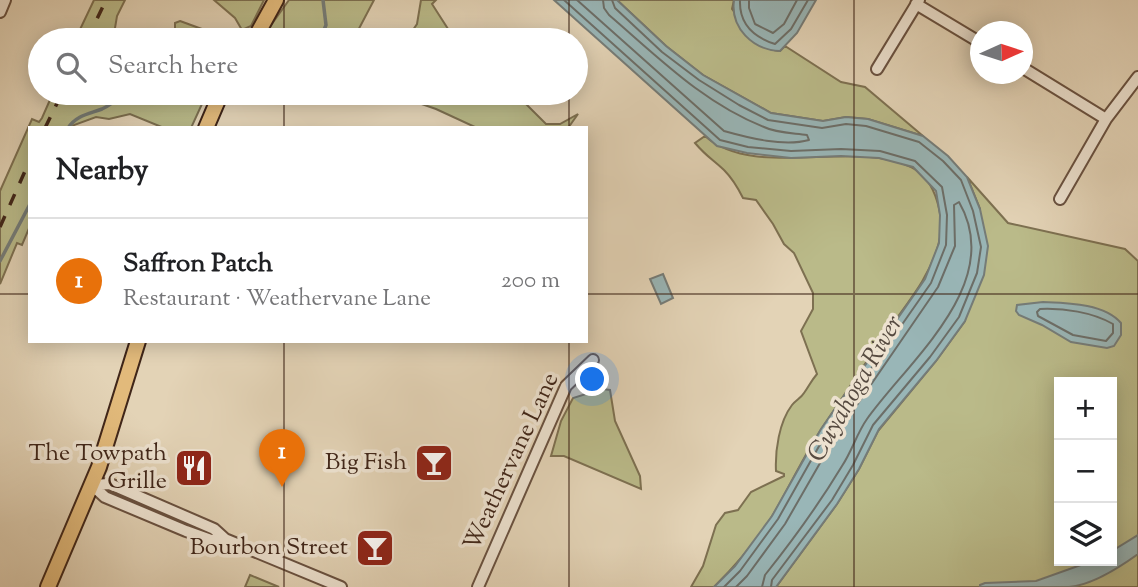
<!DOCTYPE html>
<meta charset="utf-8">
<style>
:root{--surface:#fff;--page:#f6f6f6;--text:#202124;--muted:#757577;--line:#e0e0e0;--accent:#7c3aed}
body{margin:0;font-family:"Sorts Mill Goudy",serif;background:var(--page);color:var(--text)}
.controls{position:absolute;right:21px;bottom:21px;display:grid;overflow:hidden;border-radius:0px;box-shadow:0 4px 18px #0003}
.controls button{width:63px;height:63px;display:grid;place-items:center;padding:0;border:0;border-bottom:2px solid var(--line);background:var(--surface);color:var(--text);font:35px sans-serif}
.compass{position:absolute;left:970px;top:21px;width:63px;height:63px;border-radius:50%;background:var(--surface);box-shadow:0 4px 18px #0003;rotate:87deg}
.you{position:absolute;left:593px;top:380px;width:24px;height:24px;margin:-18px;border:5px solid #fff;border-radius:50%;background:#1a73e8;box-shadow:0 0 0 10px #1a73e833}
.badge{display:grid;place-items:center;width:46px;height:46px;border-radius:50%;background:var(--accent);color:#fff;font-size:23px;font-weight:700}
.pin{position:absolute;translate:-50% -58px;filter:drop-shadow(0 2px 4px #0008)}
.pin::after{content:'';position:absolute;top:37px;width:24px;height:21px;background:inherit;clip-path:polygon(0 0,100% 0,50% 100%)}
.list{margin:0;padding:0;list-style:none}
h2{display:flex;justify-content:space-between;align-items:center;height:91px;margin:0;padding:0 28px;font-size:30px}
h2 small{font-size:23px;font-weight:400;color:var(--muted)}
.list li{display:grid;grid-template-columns:46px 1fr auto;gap:21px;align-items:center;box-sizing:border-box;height:126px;padding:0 28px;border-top:2px solid var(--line)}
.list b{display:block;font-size:26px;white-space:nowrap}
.list p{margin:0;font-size:23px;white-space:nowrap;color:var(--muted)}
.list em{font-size:23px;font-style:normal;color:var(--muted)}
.icon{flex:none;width:38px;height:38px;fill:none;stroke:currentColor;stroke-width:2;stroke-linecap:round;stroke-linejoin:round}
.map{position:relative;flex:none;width:1138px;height:587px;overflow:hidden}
.search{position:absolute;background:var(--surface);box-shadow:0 4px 18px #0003;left:28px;top:28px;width:560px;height:77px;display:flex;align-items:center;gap:18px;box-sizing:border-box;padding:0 24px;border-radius:38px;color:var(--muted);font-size:26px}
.panel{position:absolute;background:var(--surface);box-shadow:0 4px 18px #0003;left:28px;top:126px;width:560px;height:217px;border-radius:0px}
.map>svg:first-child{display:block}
.green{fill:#baba89;stroke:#7d7051;stroke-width:2;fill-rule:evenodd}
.water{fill:#99b6b7;stroke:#757c78;stroke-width:2}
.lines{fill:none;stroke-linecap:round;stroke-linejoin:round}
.shore{stroke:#6c6e68;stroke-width:2}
.stream{stroke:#757c78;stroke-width:3.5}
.minor-casing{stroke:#695140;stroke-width:14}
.major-casing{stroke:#402619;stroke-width:18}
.minor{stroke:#ede2d0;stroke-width:10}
.major{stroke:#e2ba7b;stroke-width:14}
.rail{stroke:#402619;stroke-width:3.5;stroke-dasharray:12 12;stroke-linecap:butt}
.grid{fill:none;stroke:#402619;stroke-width:2;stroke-opacity:0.55}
.labels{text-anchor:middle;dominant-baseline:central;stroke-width:7;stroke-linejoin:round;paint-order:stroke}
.poi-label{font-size:24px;fill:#402619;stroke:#ede2d0;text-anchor:end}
.street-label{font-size:24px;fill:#402619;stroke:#ede2d0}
.water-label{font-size:26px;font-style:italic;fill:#564a40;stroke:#ede2d0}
</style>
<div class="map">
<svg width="1138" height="587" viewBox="0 0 1138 587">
<rect width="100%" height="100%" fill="#e3d3b6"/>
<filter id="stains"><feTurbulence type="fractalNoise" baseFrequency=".00286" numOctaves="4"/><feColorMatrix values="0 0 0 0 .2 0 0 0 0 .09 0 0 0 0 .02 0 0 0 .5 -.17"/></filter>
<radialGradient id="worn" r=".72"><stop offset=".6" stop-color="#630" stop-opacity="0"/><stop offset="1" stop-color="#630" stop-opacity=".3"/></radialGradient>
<path class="green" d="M94,0H125L117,16L113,40H75Z
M214,0H264L251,26L242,30L235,18Z
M289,0H374L353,40H299L297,36L278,35L269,39V28Z
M421,0H436L432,4L450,32L460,40H406L417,24Z
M617,0H734L732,9C745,26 757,50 780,51L785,46L841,82L865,87L923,136L868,119L846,117L823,121L771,113L703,75L666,46Z
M180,21L221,36L217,40H183L175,30V23Z
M53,93H207L191,128H164L130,114L109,119L96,117L74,125L71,128H30V226L22,245L17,243L0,284V191L32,119L39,122L42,118Z
M390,93H515L546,124H560L578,114L568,128H477L436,109Z
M705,136C755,180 852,139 911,167C937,179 946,221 938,246C928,280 906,304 887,332C865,363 845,394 824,425C805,453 791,484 774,513C758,540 736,565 714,587H691L703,566L716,525L725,513L738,510L751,492L784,476V474L776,471C775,451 779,422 792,405C796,400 801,398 804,393C809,386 811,381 817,374L801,331L813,309V293L794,253L784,244L773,224L756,200L743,198C738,188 732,178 724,170C712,159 706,156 695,143Z
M967,177L1008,223L1125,249L1138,261V587H776L837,504L859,469L878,431L936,361L965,321L980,209ZM1059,382H1112V561H1059Z
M602,389L610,390L615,421L640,476L641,489L564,456H551L561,421L573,398Z
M250,575L279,587H245Z"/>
<path class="water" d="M554,0H617L666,46L703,75L771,113L823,121L846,117L868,119L923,136L948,156L967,177L980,209L988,246L984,275L965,321L936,361L879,429L859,469L837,504L776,587H714L735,566L772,516L821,429L925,279L939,243L940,215L936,191L913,167L879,158L841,156L791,158L747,153L717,146Z
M734,0H816L797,33L780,51C753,50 730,28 734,0Z
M663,274L673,298L661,304L650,279Z
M1043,302C1066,303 1104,303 1121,323V335L1114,346L1107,348L1071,342L1042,325L1019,315L1016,311L1017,305Z
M1138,535V554C1120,567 1092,585 1069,587C1040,587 1009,587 980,587V585L985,583L1036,581L1092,561H1112V551Z"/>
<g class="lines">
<path class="shore" d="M564,0L720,140L748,147L791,151L841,149L880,151L915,161L942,187L947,215L946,245L931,283L827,432L778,519L740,571L724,587
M577,0L724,131C749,138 784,147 809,140L807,135C793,133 776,133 764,127C703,103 658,57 609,15L604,8L603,0
M612,0L615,8L662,52L699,80L739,105L768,120L822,128L846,124L866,126L919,142L943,161L961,180L973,211L981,247L977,273L959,317L930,357L873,425L853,465L832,500L772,580L771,587
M740,0C739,24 753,37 775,44L791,29L808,0
M749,0V8L755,24L773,33L784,24L797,0
M1040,309C1064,308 1092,312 1113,324V333L1106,341L1073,335L1038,316L1037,312Z
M736,587L747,576L785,524L835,437L938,287L955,246L954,205L959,202C1006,283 909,360 867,419C857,433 852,451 842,466C819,504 793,540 765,575L762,587"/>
<path class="stream" d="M320,40L326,25L323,0
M68,128C77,115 89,114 102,109C111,105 118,99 125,93
M0,261L30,204"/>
<defs>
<path id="minor" d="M916,4L981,43
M0,12L5,0
M1023,68L1106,119
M877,69L919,0
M1060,199L1106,119L1138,77
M92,485L110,484L214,529L225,539L341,587
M92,485L105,497L186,531L211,540L225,539
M478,587L566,386L593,360"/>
<path id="major" d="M254,40L276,0
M206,128L221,93
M48,587L99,467L138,341"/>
</defs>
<use href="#minor" class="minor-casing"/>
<use href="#major" class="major-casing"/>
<use href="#minor" class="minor"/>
<use href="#major" class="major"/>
<path class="rail" d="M87,40L106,0
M45,128L62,93
M0,227L30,160"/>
</g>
<path class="grid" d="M284,0V40M569,0V40M854,0V587M284,93V128M569,93V128M0,294H30M586,294H1138M284,341V587M569,341V587"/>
<defs>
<symbol id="bar-square" viewBox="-11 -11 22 22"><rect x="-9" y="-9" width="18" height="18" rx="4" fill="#8f2418" stroke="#ede2d0"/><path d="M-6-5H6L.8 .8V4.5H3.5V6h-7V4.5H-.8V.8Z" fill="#fff"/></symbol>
<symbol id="restaurant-square" viewBox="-11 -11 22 22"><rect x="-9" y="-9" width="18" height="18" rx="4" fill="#8f2418" stroke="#ede2d0"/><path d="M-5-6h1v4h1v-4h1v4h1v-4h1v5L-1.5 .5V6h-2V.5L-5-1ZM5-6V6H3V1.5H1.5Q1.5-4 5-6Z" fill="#fff"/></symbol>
</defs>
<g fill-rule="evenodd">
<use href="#bar-square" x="412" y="441" width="44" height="44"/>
<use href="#restaurant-square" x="172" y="446" width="44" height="44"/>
<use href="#bar-square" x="353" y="526" width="44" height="44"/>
</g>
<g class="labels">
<g class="poi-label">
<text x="167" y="454">The Towpath<tspan x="167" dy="28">Grille</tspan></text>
<text x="407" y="463">Big Fish</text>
<text x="348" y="548">Bourbon Street</text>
</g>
<g class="street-label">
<text transform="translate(512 462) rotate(-65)">Weathervane Lane</text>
</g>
<g class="water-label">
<text transform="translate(856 389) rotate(-60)">Cuyahoga River</text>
</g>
</g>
<rect width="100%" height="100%" filter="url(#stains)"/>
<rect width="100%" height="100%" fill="url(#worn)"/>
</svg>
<div class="controls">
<button>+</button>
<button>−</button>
<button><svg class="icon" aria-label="layers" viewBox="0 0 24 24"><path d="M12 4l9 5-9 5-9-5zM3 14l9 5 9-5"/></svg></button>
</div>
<svg class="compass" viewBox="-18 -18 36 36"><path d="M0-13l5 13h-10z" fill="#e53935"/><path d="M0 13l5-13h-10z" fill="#757577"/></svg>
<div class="you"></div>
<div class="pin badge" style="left:282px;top:487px;background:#e8710a">1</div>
<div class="search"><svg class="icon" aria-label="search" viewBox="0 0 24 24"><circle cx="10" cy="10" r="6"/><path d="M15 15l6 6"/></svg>Search here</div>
<section class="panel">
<h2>Nearby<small></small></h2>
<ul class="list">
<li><span class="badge" style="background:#e8710a">1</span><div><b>Saffron Patch</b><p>Restaurant · Weathervane Lane</p></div><em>200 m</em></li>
</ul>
</section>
</div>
